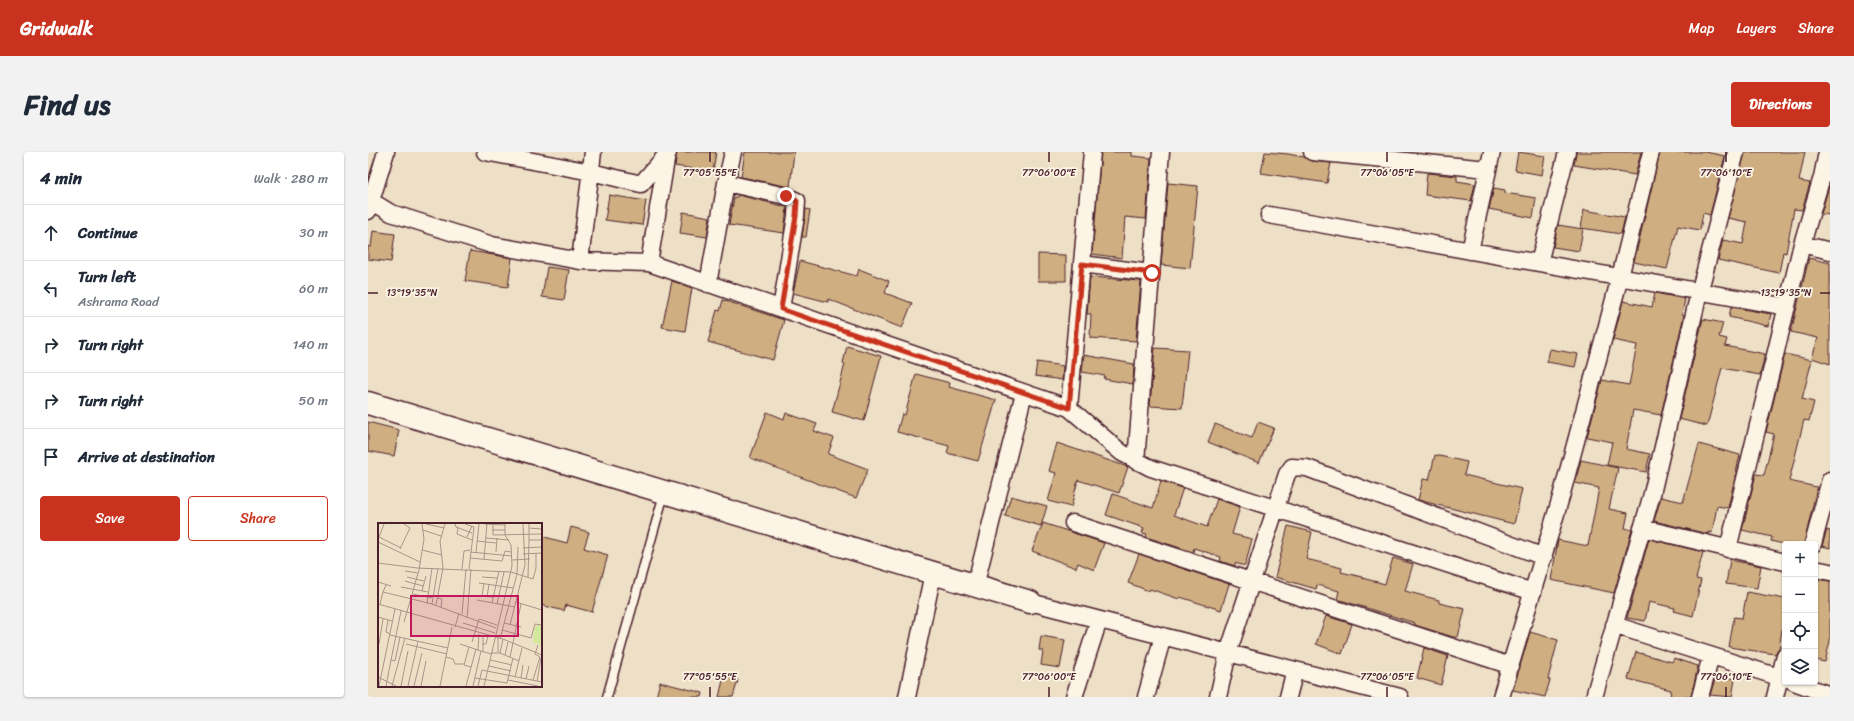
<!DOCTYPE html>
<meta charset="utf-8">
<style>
:root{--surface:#fff;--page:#f2f2f3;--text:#1f2937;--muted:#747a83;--line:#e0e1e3;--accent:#c8321e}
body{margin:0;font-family:Sriracha,sans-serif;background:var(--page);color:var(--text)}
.controls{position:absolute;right:12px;bottom:12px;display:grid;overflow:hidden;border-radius:4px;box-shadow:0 1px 3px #0004}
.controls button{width:36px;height:36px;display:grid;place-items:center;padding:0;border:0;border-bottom:1px solid var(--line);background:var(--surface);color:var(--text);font:20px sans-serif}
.stop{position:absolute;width:12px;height:12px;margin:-9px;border:3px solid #c8321e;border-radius:50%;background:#fff}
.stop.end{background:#c8321e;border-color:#fff;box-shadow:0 1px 4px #0008}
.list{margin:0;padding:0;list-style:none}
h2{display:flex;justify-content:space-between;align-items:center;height:52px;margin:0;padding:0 16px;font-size:17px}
h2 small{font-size:13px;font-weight:400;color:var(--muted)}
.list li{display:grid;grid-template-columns:26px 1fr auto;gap:12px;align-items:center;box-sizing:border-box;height:56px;padding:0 16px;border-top:1px solid var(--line)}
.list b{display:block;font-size:15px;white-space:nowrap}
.list p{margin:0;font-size:13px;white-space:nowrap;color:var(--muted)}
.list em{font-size:13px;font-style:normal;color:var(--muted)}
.actions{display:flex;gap:8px;padding:12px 16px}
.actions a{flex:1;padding:9px 0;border:1px solid var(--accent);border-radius:4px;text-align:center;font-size:14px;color:var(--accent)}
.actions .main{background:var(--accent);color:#fff}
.icon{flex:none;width:22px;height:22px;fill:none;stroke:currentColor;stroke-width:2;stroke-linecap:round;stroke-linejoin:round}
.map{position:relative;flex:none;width:1462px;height:545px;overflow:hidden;border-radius:4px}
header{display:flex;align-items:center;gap:24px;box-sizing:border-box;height:56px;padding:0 20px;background:var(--accent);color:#fff}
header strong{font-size:19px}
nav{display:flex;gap:22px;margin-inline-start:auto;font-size:14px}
.intro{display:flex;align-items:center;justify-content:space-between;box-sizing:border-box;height:96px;padding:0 24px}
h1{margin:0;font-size:28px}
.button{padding:10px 18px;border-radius:4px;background:var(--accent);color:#fff;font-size:14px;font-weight:700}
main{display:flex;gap:24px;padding:0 24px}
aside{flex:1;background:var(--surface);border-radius:4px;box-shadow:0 1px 3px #0004}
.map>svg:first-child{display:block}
.building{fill:#cfaf82;stroke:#4a1f2b}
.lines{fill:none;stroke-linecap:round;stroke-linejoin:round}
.lane-casing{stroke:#4a1f2b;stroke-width:11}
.street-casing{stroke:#4a1f2b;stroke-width:19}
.secondary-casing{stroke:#4a1f2b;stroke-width:25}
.lane{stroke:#fcf5e5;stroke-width:8}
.street{stroke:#fcf5e5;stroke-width:16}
.secondary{stroke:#fcf5e5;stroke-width:22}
.route{stroke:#c8321e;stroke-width:5}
.ticks{fill:none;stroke:#4a1f2b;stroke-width:1.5}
.inset-road{fill:none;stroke:#ac9389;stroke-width:1}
.view{fill:#c2185b;fill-opacity:0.15;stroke:#c2185b;stroke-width:2}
.inset-edge{fill:none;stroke:#4a1f2b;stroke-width:2}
.ticks-label{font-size:10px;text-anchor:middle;fill:#4a1f2b;stroke:#fcf5e5;stroke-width:3.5;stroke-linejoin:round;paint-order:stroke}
</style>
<header>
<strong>Gridwalk</strong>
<nav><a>Map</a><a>Layers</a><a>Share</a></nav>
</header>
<div class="intro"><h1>Find us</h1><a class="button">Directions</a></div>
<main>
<aside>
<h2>4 min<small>Walk · 280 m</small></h2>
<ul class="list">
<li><svg class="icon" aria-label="ahead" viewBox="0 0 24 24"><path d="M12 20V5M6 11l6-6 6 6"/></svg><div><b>Continue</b></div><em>30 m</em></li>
<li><svg class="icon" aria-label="left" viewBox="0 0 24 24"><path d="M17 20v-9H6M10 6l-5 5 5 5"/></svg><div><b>Turn left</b><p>Ashrama Road</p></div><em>60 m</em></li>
<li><svg class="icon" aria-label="right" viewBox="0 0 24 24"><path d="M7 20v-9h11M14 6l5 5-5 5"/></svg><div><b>Turn right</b></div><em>140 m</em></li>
<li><svg class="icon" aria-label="right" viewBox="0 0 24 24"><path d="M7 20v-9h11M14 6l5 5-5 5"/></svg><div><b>Turn right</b></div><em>50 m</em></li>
<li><svg class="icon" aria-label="arrive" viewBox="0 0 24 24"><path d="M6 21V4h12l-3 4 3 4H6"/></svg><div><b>Arrive at destination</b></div></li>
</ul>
<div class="actions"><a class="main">Save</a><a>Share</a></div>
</aside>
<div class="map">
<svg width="1462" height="545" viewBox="0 0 1462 545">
<rect width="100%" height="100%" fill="#eee0c7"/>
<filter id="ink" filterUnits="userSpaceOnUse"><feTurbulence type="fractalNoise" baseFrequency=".025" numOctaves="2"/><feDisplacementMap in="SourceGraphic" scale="8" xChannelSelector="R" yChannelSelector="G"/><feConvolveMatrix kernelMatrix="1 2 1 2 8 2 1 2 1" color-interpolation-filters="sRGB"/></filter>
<g filter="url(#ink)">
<path class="building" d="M309,0H348L345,20L307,14Z
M377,0H426L422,35L373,25Z
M733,0H764V4L783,6L778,67L757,65L754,106L724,102Z
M897,0L920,2L936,5L943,9L963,11L959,31L893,21Z
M1150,0L1177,4L1174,23L1147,18Z
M1208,0H1273L1267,23L1206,13Z
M1292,0H1337L1357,4L1342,63L1335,61L1332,78L1310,74L1299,117L1266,110Z
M1377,0H1437L1431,29L1442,31L1434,58L1426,57L1418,101L1415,100L1411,121L1350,108L1355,88L1375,92L1379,70L1360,66Z
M1059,21L1089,24V29L1107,32L1103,49L1057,43Z
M800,31L830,34L822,116L793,113Z
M1461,34H1462V63L1453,62Z
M1126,36L1137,38V41L1168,46L1165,66L1121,57Z
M241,43L278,49L274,73L237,68Z
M370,43L419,55L416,81L361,73L366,45H369Z
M438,57L442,58L438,85H434Z
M1216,58L1257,65L1253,82L1213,76Z
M315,60L342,65L339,85L312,81Z
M1190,73L1215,77L1211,99L1185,95Z
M5,79L27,82L23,110L0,107V94L3,95Z
M102,99L144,106L140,135L97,129Z
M670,102L698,103V129H670Z
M1441,106L1462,111V212L1444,206L1450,186L1423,180Z
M432,109L489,124L491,117L521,129L517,141L544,151L534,176L460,147V150L425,141Z
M179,115L201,118L196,148L174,145Z
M722,125L773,129L768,189L722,186L723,162H719Z
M304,129L324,136L317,179L294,175Z
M1287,141L1317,147L1314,162L1316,163L1293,263L1265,258L1258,297L1282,302L1278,320L1239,313L1244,290L1219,285L1234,228L1261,233L1269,193L1245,188L1255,149L1284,155Z
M355,148L416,168L405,208L340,190L349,158L352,159Z
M1363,155L1403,162L1400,174L1361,165Z
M1335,167L1355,171L1351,185L1359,187L1357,194L1397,202L1392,223L1354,216L1339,274L1311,267Z
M479,194L513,204L496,269L464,260L477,212L475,211Z
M787,196L820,198L814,256L782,254Z
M1182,197L1210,202L1207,215L1179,210Z
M1417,202L1444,208L1434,247L1446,250L1441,269L1436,268L1421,329L1449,335L1436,392H1415L1403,389L1404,385L1374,378L1388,322L1396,323L1406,282L1398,280Z
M716,203L766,212L765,232L736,227L737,224L714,220Z
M669,210L695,214L694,228L667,224Z
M548,222L582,231L581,235L628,248L610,309L579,301L581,294L529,280L534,262L537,263Z
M399,260L416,267L418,261L449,272L446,279L466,286L460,302L500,317L488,346L382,306Z
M0,270L31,278L26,304L0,299Z
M890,270L906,276L891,311L840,290L847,272L884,286Z
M689,291L760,315L751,341L710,328L703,355L680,349L688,321L681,319Z
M1331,292L1372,303L1360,356L1349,354L1344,381L1340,380V382L1286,369L1293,345L1315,350Z
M1067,303L1099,310L1096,323L1154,337L1146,372L1050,348L1055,327L1061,328Z
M1213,308L1250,316L1241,357L1260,361L1257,376L1264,378L1246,441L1183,428L1190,388L1220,394L1231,336L1207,331Z
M793,329L815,336L806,363L839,375L849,347L872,355L864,382L884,387L877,414L867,411V414L852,409L853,405L826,396L825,400L778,385L779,382L774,381L776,376L738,363L745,342L785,356Z
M643,344L679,354L673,374L637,364Z
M675,371L736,391L726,418L710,411L708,416L664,399Z
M920,374L944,380L938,407L974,416L973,420L994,425V426L1017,432L1025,406L1045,412L1037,439L1071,448V451L1097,457L1090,485H1085L1047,473V471L969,447L971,439L949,433L948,437L907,425Z
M203,375L221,380L216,396L240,403L224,460L198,453L196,459L173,453V384L199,391Z
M1459,378L1462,379V396L1454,394Z
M1281,387L1335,400L1328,427L1333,428L1325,464L1306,459L1307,456L1281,450L1277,469L1259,466Z
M771,402L861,432L853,458L812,445L811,447L782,437L781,439L760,431Z
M1362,408L1393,414L1389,436L1358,432Z
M1447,427L1462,429V489L1457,510L1447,508Z
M1379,440L1417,447V460L1411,496L1407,502L1361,495L1366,465L1374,466Z
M958,464L984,472L974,502L948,492Z
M1162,480L1190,488L1180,527L1182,528L1177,545L1145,538Z
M673,484L697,488L692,516L673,513L675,499L671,498Z
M1056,496L1080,504L1073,533L1049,526Z
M1268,500L1304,510L1306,506L1330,514L1323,545H1302L1303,538L1260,527Z
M356,524L370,528L365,545H351Z
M1348,524L1367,527L1364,545L1342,543Z
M292,530L335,541L334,545H288Z"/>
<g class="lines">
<defs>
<path id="lane" d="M239,545L296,342"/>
<path id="street" d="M117,0L223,20L273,32L300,1
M944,0L1120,17
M358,31L418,44L429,49L428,64L413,157
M0,47L23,61L124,93L212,109L281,111L701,256L754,301L783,316L1165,440
M0,59L18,0
M901,63L1419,155
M1434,92L1462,99
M1102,99L1124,0
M212,109L225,0
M281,111L299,2
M1171,111L1199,0
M714,112L783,121
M340,132L358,31L365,0
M701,256L724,0
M768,309L793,0
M705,371L1143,514
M1274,376L1417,410
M1445,392L1462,328
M1360,397L1434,92L1454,25L1459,0
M1447,417L1462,420
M607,434L656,241
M662,450L1032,545
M1246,473L1417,527
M1426,530L1462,543
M539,545L565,421
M706,545L731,468
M778,545L795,484
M850,545L860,501L919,322L924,315L939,316L1176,405
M920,545L927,518
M1133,545L1193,345L1252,125L1283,0
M1226,545L1284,342L1329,149L1368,0
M1332,545L1343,504
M1407,545L1417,503"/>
<path id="secondary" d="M0,251L662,450"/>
</defs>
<use href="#lane" class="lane-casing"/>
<use href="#street" class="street-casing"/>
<use href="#secondary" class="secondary-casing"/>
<use href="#lane" class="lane"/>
<use href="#street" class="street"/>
<use href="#secondary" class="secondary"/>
</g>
</g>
<g class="lines" filter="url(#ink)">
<path class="route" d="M418,44L429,49L428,64L413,157L701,256L714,112L784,121"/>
</g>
<path class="ticks" d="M342,0V10M681,0V10M1019,0V10M1358,0V10M0,141H10M1452,141H1462M342,535V545M681,535V545M1019,535V545M1358,535V545"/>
<g transform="translate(10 371)">
<rect width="164" height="164" fill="#eee0c7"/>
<path d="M159,102L164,103V123L155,119L156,106Z" fill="#d2e89d"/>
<path class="inset-road" d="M6,1L1,14L23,25M48,1L66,5M77,1L78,4L94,10M87,1L96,4L91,46M106,1L127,2M115,1V12L164,11M151,1V17M80,4L79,11L94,17M151,5L164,6M45,7L63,13M114,7H127M89,14L94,3M108,15L131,17M99,18L118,20M0,19L42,39M145,25L164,24M22,26L32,5L26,1M44,27L64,32M92,29L134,33M118,29L119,15M98,30L101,1M145,31L164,30M92,35L124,38L127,28L133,29M106,36L109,1M134,37L152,36M0,40L39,45L133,49L155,56L158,45V30M84,46L86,28L92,27M27,48L40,50M29,54L46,58M104,54L119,55M150,54L151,17H164M27,58L45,63M0,59L13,63M101,60L135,65M8,62L5,69L54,81L118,105M23,64L50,69M44,68L48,53M35,71L53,75L55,73M100,73L115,74M104,73L106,60M109,74L111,61M59,75L64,76L63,84M99,77L137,84M138,79L164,87M114,80L121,48M0,81L125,116L164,132M2,81L5,69M49,81L54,45M54,81L60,45M119,81L126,49M58,82L65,45L62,18L67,1M84,91L88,46M0,94L14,98M89,95L93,46M10,97L8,109L12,111M26,99L41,47L46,16L44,1M85,100L117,110M126,100L143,104M132,102L147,42L145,1M77,104L81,90M124,107L153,115L157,101L164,102M12,112L70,125M122,116L139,51L140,24M94,119L101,96L119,102M1,121L5,96M28,121L69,131M82,121L103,128M104,121H108L110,113M91,124L86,142L93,144M100,127L101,111M105,129V112M120,129V115M113,130H122L141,138M122,130L125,116M127,132L130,119M68,134L75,136L77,141H86M132,134L143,81M13,137L23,88M112,137L134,142M111,143L133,148M0,154L18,163M137,154L144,125M97,155L129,160L135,135M143,155L145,142M148,156L151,143M130,157L160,163M155,157L162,134L157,131L160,122M159,158L163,135M1,163L17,86M8,163L13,137L17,138L22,114M14,163L27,115M23,163L30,128M30,163L40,118M36,163L44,130M43,163L48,138M62,163L74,104M88,163L98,126M95,163L103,128L113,131M100,163L104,147L164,159M106,163L134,43L133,22L127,12V1"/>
<path class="view" d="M33,73H140V113H33Z"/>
<rect width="164" height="164" class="inset-edge"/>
</g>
<g class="ticks-label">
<text x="342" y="24">77°05'55"E</text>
<text x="681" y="24">77°06'00"E</text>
<text x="1019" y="24">77°06'05"E</text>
<text x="1358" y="24">77°06'10"E</text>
<text x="44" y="144">13°19'35"N</text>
<text x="1418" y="144">13°19'35"N</text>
<text x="342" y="528">77°05'55"E</text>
<text x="681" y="528">77°06'00"E</text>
<text x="1019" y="528">77°06'05"E</text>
<text x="1358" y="528">77°06'10"E</text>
</g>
</svg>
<div class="controls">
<button>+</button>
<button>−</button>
<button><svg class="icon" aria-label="locate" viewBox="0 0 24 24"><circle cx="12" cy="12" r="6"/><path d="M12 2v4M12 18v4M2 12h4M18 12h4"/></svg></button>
<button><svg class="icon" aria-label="layers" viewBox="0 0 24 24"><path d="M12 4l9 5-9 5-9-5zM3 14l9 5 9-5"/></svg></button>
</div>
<div class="stop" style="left:784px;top:121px"></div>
<div class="stop end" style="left:418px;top:44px"></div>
</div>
</main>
